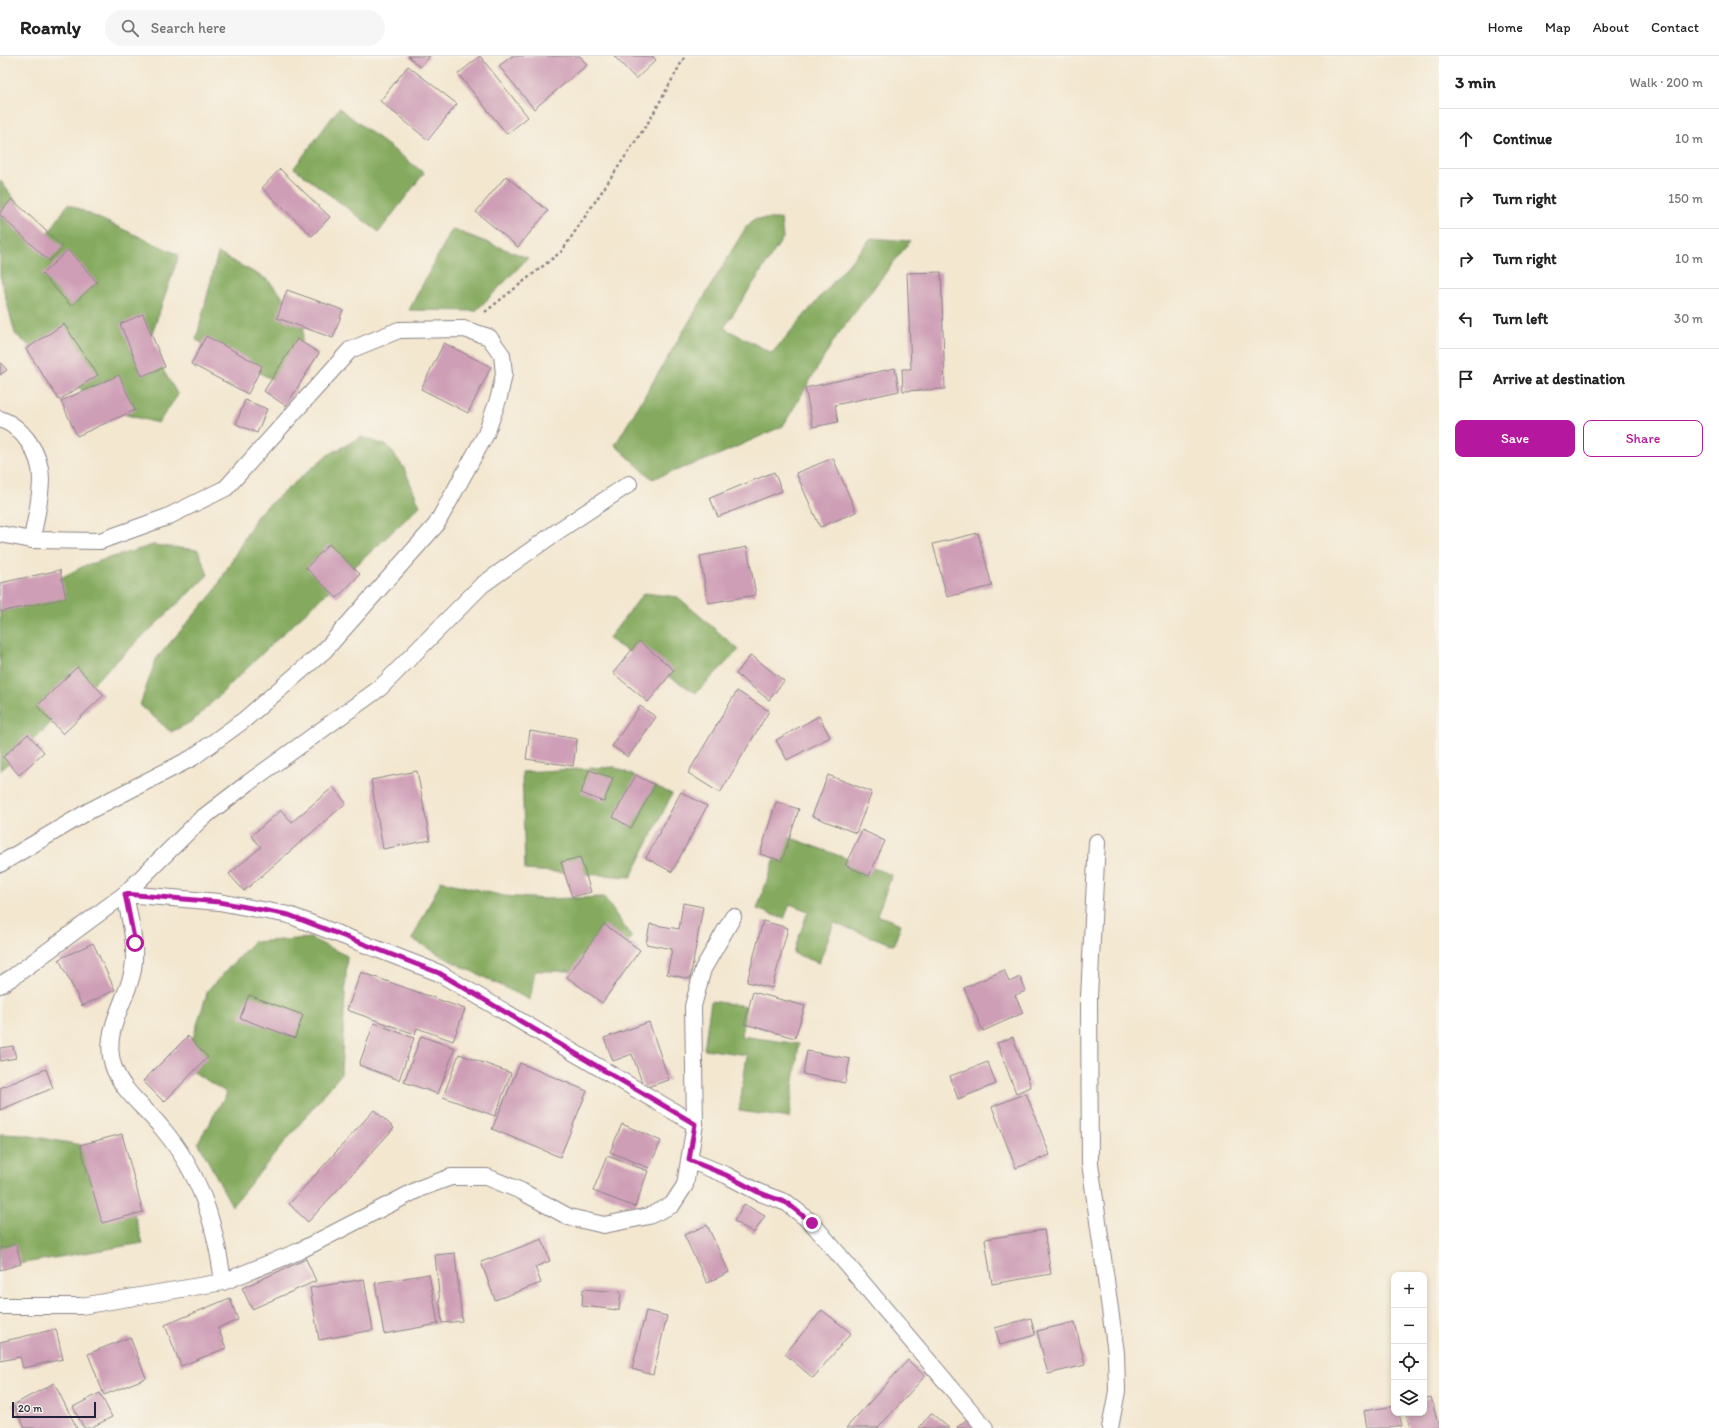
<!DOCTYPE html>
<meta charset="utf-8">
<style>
:root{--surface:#fff;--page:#f6f6f6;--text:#222;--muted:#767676;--line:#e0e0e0;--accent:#b5179e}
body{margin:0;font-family:Itim,sans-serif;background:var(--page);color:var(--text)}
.controls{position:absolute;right:12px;bottom:12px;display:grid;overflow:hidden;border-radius:8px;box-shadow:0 2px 6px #0003}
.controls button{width:36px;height:36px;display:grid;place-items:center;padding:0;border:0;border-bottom:1px solid var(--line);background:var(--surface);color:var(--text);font:20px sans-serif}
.scale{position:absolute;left:12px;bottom:10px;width:84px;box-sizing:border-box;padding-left:4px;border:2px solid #22223b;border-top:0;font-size:11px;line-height:14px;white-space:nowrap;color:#22223b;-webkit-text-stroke:3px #f7f3e8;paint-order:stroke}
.stop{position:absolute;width:12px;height:12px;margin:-9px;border:3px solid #b5179e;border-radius:50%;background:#fff}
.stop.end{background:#b5179e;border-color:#fff;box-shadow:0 1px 4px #0008}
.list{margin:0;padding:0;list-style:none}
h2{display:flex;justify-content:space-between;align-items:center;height:52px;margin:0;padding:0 16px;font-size:17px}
h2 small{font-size:13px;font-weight:400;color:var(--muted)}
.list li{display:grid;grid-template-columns:26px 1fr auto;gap:12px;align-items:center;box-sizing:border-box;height:60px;padding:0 16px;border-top:1px solid var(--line)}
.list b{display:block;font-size:15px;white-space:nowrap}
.list em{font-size:13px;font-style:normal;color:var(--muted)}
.actions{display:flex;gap:8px;padding:12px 16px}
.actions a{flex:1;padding:9px 0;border:1px solid var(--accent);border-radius:8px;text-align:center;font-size:14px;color:var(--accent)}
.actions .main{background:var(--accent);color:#fff}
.icon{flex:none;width:22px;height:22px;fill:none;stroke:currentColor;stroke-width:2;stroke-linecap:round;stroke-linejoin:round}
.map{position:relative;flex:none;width:1439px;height:1372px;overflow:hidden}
header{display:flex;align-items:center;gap:24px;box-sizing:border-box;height:56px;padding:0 20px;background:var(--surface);border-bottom:1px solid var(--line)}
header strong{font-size:19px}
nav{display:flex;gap:22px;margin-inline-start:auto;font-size:14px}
.search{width:280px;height:36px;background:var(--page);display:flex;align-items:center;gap:10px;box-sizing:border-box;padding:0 14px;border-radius:22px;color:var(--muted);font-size:15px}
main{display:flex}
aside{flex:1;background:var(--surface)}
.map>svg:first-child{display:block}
.forest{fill:#85aa5f;stroke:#54664d}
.building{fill:#ce9eb6}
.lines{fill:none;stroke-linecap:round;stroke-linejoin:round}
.service-casing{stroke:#8a8486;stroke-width:18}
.path{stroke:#8a8486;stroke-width:2.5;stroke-dasharray:3 3;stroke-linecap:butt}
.service{stroke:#fff;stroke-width:16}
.route{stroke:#b5179e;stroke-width:5}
</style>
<header>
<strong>Roamly</strong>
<div class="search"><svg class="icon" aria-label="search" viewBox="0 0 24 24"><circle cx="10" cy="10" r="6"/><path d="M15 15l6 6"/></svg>Search here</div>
<nav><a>Home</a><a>Map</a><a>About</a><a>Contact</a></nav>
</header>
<main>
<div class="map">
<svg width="1439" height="1372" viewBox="0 0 1439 1372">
<rect width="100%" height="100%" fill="#f7f3e8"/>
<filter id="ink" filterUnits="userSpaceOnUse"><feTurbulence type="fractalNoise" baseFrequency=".025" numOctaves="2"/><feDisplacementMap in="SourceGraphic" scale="8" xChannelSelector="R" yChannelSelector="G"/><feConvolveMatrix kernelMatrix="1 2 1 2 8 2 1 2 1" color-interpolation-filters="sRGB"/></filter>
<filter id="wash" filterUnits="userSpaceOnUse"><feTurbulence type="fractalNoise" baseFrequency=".012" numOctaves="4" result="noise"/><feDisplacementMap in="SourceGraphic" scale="16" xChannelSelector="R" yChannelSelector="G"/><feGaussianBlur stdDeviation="0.9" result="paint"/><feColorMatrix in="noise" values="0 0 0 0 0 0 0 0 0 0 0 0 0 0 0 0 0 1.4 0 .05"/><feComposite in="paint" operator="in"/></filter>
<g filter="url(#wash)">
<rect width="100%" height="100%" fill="#f3e7d0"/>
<path class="forest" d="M339,52L424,117L379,176L294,112Z
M0,124L44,184L68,148L179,199L148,289L178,339L158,367L100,352L70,323L15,278L0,219Z
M754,163H781L783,182L724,272L772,297L871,182L910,185L836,281L783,370L714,401L652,423L615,389L746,171Z
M452,173L528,202L476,255L409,254Z
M218,197L268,224L305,266L298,310L281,328L196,284Z
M361,381L388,390L404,412L420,450L273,587L193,665L171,676L140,649L156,603L214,536L258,458L326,400Z
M153,489L198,494L208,519L0,715V553L86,509Z
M644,537L678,541L739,594L696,637L608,583Z
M615,711L672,738L631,821L525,814L522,716Z
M783,779L892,819L877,859L901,868L894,889L834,867L819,907L793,897L808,855L790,848L784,863L757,853Z
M441,825L504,840L544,843L604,841L632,882L586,915H535L530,944L451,905L412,883Z
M310,882L347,900L341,1018L232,1150L198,1086L227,1037L184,1010L208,934L253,886Z
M711,945L746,950L741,980L799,988L789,1062L739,1055L747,999L704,993Z
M0,1078L25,1079L115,1095L143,1187L0,1211Z"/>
<g id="blocks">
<path class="building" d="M408,0H430L420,11Z
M480,0L528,61L507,78L458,18Z
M512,0H580L587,9L534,53L499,10Z
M614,0H652L656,4L636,23Z
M408,10L457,48L428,84L380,45Z
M280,113L330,161L312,180L262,132Z
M506,120L548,155L518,191L476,156Z
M12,143L63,191L49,205L0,159V156Z
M68,194L97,226L71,250L42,218Z
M941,216L945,333L903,335L902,313H911L907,217Z
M287,234L343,254L333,282L277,262Z
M143,258L165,311L142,320L120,268Z
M64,268L98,319L59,344L26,293Z
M206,280L262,310L248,338L191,308Z
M297,283L319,297L286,350L264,335Z
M444,287L491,311L468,357L421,333Z
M0,306L7,314L0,319Z
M895,312L899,335L835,349L838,366L813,371L805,332Z
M119,319L135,354L77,380L61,345Z
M245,344L267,353L257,377L236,368Z
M833,402L856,456L820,471L796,417Z
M774,416L782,435L718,461L710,442Z
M978,477L992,530L947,541L933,488Z
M329,488L360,518L337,542L306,512Z
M747,491L756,539L708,547L700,500Z
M60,514L66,542L0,556V527Z
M639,585L674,614L648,646L613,617Z
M751,599L784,625L769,644L736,618Z
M77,611L104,639L63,678L37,650Z
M737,635L769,655L720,737L688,717Z
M640,650L656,661L628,701L612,690Z
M819,660L830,681L787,704L776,684Z
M530,675L577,683L573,710L526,703Z
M28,678L44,696L19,719L3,701Z
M589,714L613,722L604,746L581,737Z
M417,715L430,784L383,793L371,724Z
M636,719L655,729L631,772L613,761Z
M828,719L872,736L856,777L812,760Z
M333,731L346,747L244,835L229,818L261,791L251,780L281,754L292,766Z
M681,736L707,750L672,816L646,802Z
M776,746L799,753L782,805L760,798Z
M862,774L885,785L869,820L845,809Z
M580,801L591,836L572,841L561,806Z
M683,847L703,851L690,923L667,918L672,893L646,888L650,868L679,873Z
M763,865L788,872L772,932L747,926Z
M604,868L640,894L602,947L567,921Z
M93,887L115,934L82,950L59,903Z
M1004,914L1009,926L1020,921L1026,935L1015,939L1023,957L983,975L964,932Z
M361,916L465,953L453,985L417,972L415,978L347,954Z
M753,936L805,950L795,982L744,968Z
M249,939L303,959L295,982L240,962Z
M649,966L669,1024L644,1032L632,998L613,1005L604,982Z
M374,967L414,982L399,1024L359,1009Z
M188,980L208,1001L164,1046L143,1025Z
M421,980L455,992L438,1038L404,1026Z
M1013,981L1031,1031L1016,1037L997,987Z
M13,990L16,1002L0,1005V992Z
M807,995L850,1003L845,1027L803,1018Z
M459,998L511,1017L495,1060L443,1041Z
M988,1006L996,1028L958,1043L950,1020Z
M520,1007L587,1035L560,1101L492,1073Z
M46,1013L53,1032L0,1054V1032Z
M1026,1037L1050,1099L1016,1112L992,1051Z
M374,1054L394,1072L308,1166L289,1148Z
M622,1068L661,1085L649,1112L610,1096Z
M122,1078L143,1156L102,1167L80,1089Z
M607,1100L648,1115L635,1151L593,1135Z
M744,1148L765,1160L754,1177L734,1165Z
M707,1169L729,1216L707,1227L684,1179Z
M1044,1174L1051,1218L992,1228L985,1183Z
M542,1183L550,1205L535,1211L541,1227L495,1244L481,1206Z
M16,1188L21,1208L0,1214V1192Z
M455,1197L462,1265L442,1267L435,1199Z
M306,1203L316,1225L252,1253L242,1232Z
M429,1218L438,1268L384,1278L375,1227Z
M364,1223L373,1274L319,1284L310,1232Z
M583,1233L621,1236L619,1254L582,1250Z
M230,1242L238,1264L218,1272L226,1292L181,1310L165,1269Z
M822,1254L851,1277L813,1322L785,1298Z
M646,1255L667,1260L653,1319L632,1313Z
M1031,1262L1035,1279L1000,1289L995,1272Z
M1075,1266L1085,1309L1048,1318L1037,1275Z
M56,1273L63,1303L23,1312L20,1301L0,1305V1286Z
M130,1281L146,1322L104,1339L88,1298Z
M908,1304L925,1320L878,1372H846Z
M54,1327L77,1372H25L13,1349Z
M100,1337L112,1361L90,1372H84L73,1351Z
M1431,1341L1439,1372H1410L1406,1357H1424V1343Z
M1394,1350V1357H1399L1402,1370L1389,1372H1367L1364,1355Z
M931,1357L949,1372H919Z
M971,1360L979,1372H958L957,1371Z"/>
</g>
</g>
<g filter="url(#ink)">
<use href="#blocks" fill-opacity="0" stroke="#8a8486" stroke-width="1"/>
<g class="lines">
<defs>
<path id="service" d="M0,363C23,371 41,398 41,423C41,443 35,464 32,484
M0,478L32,484L100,485L167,461L226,432L350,294L399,274L464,273L489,281L502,299L504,318L499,341L486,378L436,469L324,595L244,664L192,702L89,755L0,808
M1097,786L1089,941L1090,1107L1116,1297L1117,1335L1110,1372
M0,929L13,921L125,838L201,763L248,727L380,632L482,529L558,475L629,428
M689,1104L726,1119L758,1136L787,1147L812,1167L985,1372
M223,1226C215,1166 201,1118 161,1071C145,1051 121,1035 113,1009C103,978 123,950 131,922C139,894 130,866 125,838L219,846L289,859L439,917L695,1068
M0,1250H81L223,1226L297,1196L421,1132L451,1121H487L521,1135L569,1161L604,1169L649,1160L672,1149L685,1129L695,1068L693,950L703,913L733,861"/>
</defs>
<use href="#service" class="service-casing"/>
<path class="path" d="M485,256L562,195L651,62L685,0"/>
<use href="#service" class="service"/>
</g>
</g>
<g class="lines" filter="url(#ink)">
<path class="route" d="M135,887L125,838L219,846L289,859L439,917L695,1068L689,1104L726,1119L758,1136L787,1147L812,1167"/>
</g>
</svg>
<div class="controls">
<button>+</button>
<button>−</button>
<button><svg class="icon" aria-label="locate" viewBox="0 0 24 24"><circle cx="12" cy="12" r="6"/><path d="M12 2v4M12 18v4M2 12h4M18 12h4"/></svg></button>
<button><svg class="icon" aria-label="layers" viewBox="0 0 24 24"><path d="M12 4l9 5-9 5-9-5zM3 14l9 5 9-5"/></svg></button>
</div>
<div class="scale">20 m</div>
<div class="stop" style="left:135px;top:887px"></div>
<div class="stop end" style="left:812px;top:1167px"></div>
</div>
<aside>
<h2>3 min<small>Walk · 200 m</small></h2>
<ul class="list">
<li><svg class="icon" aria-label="ahead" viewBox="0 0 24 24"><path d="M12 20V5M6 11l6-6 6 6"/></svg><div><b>Continue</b></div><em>10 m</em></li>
<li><svg class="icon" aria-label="right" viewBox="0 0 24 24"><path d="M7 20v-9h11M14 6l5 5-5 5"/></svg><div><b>Turn right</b></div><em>150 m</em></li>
<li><svg class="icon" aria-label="right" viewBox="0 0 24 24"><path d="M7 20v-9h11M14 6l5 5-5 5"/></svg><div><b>Turn right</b></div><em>10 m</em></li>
<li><svg class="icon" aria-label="left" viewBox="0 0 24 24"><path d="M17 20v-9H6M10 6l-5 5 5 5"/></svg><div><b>Turn left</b></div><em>30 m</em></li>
<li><svg class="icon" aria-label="arrive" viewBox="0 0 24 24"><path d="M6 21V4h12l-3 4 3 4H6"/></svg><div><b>Arrive at destination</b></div></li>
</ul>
<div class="actions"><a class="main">Save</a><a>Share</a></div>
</aside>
</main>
